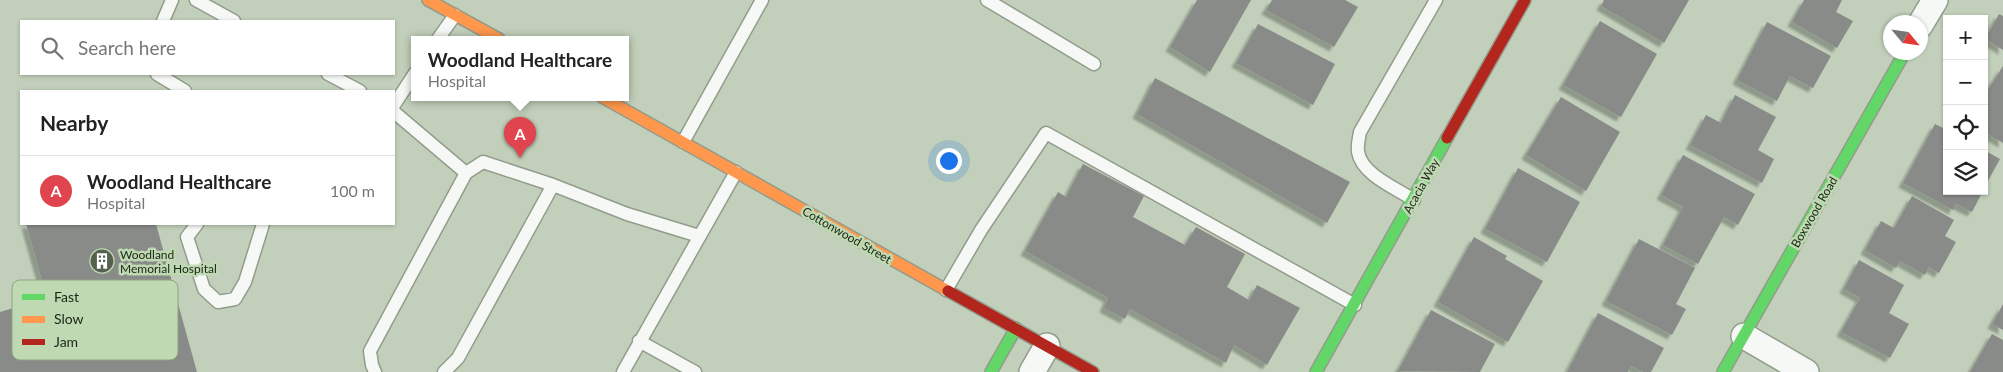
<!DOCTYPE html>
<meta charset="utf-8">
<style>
:root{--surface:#fff;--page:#f6f6f6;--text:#222;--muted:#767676;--line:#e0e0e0;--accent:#556150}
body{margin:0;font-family:Lato,sans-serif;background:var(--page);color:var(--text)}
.controls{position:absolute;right:15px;top:15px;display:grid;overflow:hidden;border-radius:0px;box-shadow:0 1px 4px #0004}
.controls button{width:45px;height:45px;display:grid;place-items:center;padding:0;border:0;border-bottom:1px solid var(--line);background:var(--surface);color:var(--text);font:25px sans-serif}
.compass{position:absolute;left:1883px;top:15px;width:45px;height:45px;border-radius:50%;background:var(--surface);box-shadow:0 1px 4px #0004;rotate:119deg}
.you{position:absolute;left:948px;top:160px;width:18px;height:18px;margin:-12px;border:4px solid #fff;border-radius:50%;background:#1a73e8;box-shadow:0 0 0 8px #1a73e833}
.badge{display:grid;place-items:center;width:32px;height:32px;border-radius:50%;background:var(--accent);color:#fff;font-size:16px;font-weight:700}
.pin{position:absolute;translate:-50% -41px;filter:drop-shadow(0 1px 2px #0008)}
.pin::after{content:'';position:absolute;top:26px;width:18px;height:15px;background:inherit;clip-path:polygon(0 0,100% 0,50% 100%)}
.popup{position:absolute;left:411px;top:36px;width:218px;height:65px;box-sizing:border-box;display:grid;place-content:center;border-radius:0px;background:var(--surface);filter:drop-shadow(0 1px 4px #0005);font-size:16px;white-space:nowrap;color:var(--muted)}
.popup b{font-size:19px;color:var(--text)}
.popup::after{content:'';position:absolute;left:50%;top:100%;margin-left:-10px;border:10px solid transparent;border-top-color:var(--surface)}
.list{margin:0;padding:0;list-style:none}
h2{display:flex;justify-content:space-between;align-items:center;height:65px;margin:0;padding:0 20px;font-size:21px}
h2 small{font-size:16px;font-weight:400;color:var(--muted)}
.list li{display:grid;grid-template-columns:32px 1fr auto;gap:15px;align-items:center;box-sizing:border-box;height:70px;padding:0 20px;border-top:1px solid var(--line)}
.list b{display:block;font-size:19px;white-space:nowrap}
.list p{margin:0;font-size:16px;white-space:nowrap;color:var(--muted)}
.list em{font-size:16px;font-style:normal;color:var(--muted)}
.icon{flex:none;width:28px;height:28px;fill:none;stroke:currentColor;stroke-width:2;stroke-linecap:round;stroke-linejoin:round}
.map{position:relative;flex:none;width:2003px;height:372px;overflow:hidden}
.search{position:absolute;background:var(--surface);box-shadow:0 1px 4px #0004;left:20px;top:20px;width:375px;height:55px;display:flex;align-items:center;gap:12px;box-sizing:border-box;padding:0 18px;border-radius:0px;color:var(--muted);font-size:19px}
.panel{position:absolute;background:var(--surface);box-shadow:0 1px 4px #0004;left:20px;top:90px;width:375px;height:135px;border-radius:0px}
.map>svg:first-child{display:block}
.building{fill:#898b88;filter:url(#shadow)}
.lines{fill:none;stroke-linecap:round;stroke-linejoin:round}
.lane-casing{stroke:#929c8c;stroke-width:15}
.street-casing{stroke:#929c8c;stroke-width:28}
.fast-casing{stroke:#929c8c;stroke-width:14}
.slow-casing{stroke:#929c8c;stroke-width:14}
.jam-casing{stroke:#929c8c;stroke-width:14}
.lane{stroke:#f6f8f5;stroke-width:12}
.street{stroke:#f6f8f5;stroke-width:25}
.fast{stroke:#63d668;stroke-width:11}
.slow{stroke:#ff974d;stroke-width:11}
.jam{stroke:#b3261e;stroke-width:11}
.labels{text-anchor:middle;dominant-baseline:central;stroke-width:5;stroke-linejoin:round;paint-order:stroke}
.street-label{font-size:12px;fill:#1b2516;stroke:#bfd9b2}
.poi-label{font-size:12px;fill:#1b2516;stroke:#bfd9b2;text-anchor:start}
.key{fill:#bfd9b2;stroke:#8ea383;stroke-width:1}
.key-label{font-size:14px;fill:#1b2516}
</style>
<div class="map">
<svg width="2003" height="372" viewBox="0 0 2003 372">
<defs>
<filter id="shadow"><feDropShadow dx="-4.5" dy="4.5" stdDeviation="1" flood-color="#0004"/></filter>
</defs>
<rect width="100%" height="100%" fill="#c2d0bb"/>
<path class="building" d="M1197,0H1251L1210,72L1170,47Z
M1272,0H1345L1358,7L1334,47L1266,10Z
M1604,0H1689L1664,43L1601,6Z
M1804,0H1842L1836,12L1853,21L1837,48L1792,22Z
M1999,14L2003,16V50L1985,39Z
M1600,21L1657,54L1621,117L1563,85Z
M1767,22L1831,56L1813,88L1790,76L1777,101L1737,80Z
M1258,24L1335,64L1313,105L1236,63Z
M2003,66V143L1984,132V96Z
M1155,78L1350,182L1327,223L1137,114Z
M1735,95L1776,117L1758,150L1774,159L1762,183L1690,145L1706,115L1721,123Z
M1561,97L1620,132L1586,191L1526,155Z
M1935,124L1947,130V191H1983L1972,212L1956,204L1953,210L1903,183Z
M1984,150L2000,159L1984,188Z
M1683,155L1755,194L1738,225L1724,217L1698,264L1663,245L1683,207L1661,195Z
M1083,164L1144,196L1133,217L1185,245L1196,227L1245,254L1227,287L1249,300L1257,285L1300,308L1267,365L1234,345L1226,363L1130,309L1125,319L1104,308L1108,298L1025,251L1058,192L1066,197Z
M1518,168L1580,202L1547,262L1485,229Z
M1912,196L1954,220L1945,236L1956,242L1939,273L1929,267L1925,275L1900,261L1896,268L1865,250L1881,221L1894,228Z
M26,224H156L197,372H0V312L47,298Z
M1474,237L1507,256L1505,259L1543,281L1508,342L1438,302Z
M1639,239L1695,268L1676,304L1686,309L1672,335L1606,301Z
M1859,260L1904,285L1889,313L1909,324L1890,358L1841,332L1860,298L1844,289Z
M2003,304V330L1992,324Z
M1431,310L1495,344L1480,372L1398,371Z
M1598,313L1664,348L1651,372H1643L1631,366L1628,372H1567Z
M1992,334L2003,340V372H1970Z"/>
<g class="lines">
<defs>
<path id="lane" d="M196,0L234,21
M987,0L1094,64
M163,21L172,0
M438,39L455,15
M157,74L185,91
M328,74L360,91
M394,105L415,73
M394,112L466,173
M683,142L762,0
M1414,200C1396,188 1362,175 1358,152C1357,145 1359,138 1360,132L1436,0
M197,224L187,237L204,289L218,302L235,299L245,282L263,224
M946,290L981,230L1046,133L1355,305
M639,341L695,372
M375,372L372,365L370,351L466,173L483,162L553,185L627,214L699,236
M444,372L458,358L553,185
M623,372L736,172"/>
<path id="street" d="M1920,25L1935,0
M1744,336L1806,372
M1032,372L1047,346"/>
<path id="fast" d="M991,372L1016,328
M1316,372L1447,138
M1723,372L1905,52"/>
<path id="slow" d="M428,0L499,39
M602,97L948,291"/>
<path id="jam" d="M1447,138L1525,0
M948,291L1093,372"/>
</defs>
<use href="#lane" class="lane-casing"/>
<use href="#street" class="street-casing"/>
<use href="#fast" class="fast-casing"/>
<use href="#slow" class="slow-casing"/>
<use href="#jam" class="jam-casing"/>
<use href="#lane" class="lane"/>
<use href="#street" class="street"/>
<use href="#fast" class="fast"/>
<use href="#slow" class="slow"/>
<use href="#jam" class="jam"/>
</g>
<defs>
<symbol id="building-disc" viewBox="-11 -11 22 22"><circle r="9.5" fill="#556150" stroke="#bfd9b2"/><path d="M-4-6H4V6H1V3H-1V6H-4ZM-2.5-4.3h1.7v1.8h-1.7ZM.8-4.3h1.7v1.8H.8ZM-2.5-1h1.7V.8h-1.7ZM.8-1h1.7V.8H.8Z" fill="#fff"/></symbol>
</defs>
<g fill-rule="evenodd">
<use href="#building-disc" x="88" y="247" width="28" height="28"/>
</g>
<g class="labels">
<g class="street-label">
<text transform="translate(1421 186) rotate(-61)">Acacia Way</text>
<text transform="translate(1814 212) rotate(-60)">Boxwood Road</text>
<text transform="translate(847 235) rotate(30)">Cottonwood Street</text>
</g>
<g class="poi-label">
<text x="120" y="254">Woodland<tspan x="120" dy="14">Memorial Hospital</tspan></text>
</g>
</g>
<rect x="12" y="280" width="166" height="80" rx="8" class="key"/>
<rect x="22" y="294" width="23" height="6" fill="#63d668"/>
<rect x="22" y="316" width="23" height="7" fill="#ff974d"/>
<rect x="22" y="339" width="23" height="6" fill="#b3261e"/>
<g class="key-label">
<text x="54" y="302">Fast</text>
<text x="54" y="324">Slow</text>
<text x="54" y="347">Jam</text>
</g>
</svg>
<div class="controls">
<button>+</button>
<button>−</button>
<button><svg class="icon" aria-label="locate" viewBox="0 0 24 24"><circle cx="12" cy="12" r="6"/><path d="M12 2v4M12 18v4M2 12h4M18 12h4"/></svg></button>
<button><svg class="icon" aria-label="layers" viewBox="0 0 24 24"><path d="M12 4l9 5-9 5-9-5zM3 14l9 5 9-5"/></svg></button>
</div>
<svg class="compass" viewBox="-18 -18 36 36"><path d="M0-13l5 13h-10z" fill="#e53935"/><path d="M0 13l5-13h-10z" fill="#767676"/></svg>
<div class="you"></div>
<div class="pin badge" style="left:520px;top:158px;background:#e0444e">A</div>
<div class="popup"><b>Woodland Healthcare</b>Hospital</div>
<div class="search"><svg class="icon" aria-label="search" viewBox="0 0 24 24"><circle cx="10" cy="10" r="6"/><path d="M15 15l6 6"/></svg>Search here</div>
<section class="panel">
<h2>Nearby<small></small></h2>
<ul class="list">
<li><span class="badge" style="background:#e0444e">A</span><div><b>Woodland Healthcare</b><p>Hospital</p></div><em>100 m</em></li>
</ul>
</section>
</div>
